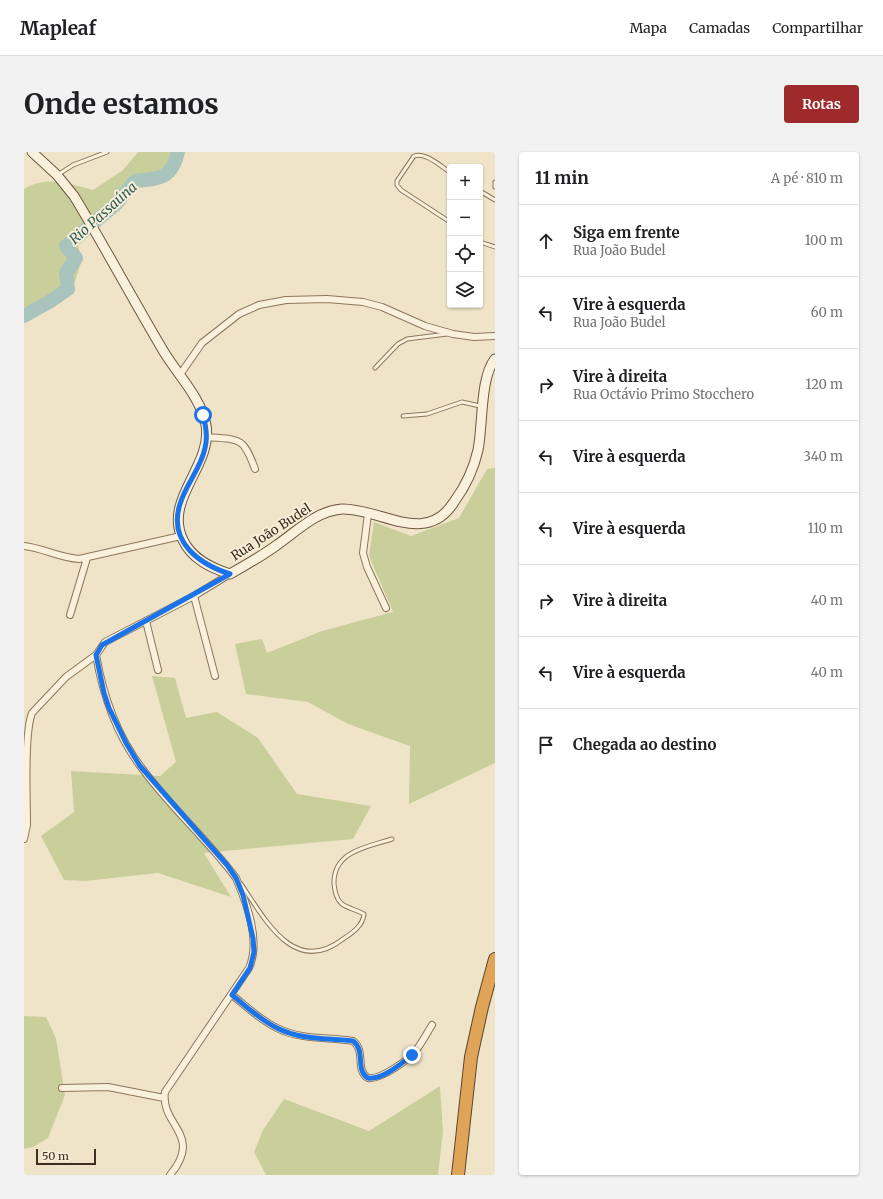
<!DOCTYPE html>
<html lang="pt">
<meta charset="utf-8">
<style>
:root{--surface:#fff;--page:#f2f2f2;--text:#202124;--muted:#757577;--line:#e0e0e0;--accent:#9e2a2b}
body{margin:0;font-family:Merriweather,serif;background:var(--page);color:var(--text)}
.controls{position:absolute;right:12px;top:12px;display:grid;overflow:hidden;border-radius:4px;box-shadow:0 1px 3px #0004}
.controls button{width:36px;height:36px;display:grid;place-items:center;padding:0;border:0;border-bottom:1px solid var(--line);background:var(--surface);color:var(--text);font:20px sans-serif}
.scale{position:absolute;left:12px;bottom:10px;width:60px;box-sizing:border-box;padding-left:4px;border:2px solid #3d2e20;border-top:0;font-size:11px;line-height:14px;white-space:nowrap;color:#3d2e20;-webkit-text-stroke:3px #f7eed8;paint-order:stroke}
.stop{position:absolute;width:12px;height:12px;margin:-9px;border:3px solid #1a73e8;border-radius:50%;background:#fff}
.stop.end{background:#1a73e8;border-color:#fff;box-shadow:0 1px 4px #0008}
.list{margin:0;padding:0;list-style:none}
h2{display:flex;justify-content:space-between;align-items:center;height:52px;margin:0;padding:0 16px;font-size:17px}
h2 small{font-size:13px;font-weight:400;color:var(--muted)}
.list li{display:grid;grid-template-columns:26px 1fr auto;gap:12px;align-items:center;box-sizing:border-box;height:72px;padding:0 16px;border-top:1px solid var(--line)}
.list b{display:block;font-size:15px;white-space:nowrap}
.list p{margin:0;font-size:13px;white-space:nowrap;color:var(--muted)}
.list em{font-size:13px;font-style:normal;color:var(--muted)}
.icon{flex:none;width:22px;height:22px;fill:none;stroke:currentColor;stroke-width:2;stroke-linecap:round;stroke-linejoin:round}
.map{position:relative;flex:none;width:471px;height:1023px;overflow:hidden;border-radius:4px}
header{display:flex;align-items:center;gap:24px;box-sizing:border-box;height:56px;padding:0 20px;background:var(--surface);border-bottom:1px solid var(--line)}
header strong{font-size:19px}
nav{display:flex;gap:22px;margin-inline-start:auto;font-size:14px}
.intro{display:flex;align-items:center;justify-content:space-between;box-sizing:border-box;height:96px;padding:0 24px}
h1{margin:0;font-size:28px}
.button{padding:10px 18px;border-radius:4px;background:var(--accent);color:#fff;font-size:14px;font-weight:700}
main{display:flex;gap:24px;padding:0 24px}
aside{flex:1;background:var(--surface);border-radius:4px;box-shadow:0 1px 3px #0004}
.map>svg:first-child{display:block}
.green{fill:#c9cf9b}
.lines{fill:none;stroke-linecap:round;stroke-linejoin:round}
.river{stroke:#a9c4bc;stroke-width:14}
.lane-casing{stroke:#8d765c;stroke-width:5}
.street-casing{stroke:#8d765c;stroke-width:8}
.secondary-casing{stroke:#6f573f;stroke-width:11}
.highway-casing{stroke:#5b4430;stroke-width:14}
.lane{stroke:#faf1dc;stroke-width:3}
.street{stroke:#faf1dc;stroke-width:6}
.secondary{stroke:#faf1dc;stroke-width:9}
.highway{stroke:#e0a458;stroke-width:12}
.route{stroke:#1a73e8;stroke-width:5}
.labels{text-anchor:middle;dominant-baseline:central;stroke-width:4;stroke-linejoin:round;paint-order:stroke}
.street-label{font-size:13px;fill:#3d2e20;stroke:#f7eed8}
.water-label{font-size:14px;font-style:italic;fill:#2f5d5a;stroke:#f7eed8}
</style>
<header>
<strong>Mapleaf</strong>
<nav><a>Mapa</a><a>Camadas</a><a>Compartilhar</a></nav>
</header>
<div class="intro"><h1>Onde estamos</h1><a class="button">Rotas</a></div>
<main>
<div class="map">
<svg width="471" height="1023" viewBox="0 0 471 1023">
<rect width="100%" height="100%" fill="#f0e4c8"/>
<path class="green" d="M114,0H149L136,24L109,30L83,61L53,84L57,111L50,132L0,165V37C22,23 46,32 69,38L99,18Z
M471,316V611L385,652L386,594L324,572L284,550L222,542L211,492L238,487L243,501L298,479L369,460L345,404L350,370L387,384L435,366L463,317Z
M128,524L151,526L162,566L193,560L234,586L273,642L347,654L329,687L180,701L207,745L134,721L61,729L40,728L17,684L50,660L47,619L136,624L152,610Z
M0,864L22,865L32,886L41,943L24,986L9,995L0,997Z
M416,934L419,979L414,1023H242L230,1000L239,978L260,947L345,979Z"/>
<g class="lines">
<path class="river" d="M0,164L25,150L44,137L42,121L52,106L42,94L92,52L111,29C135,27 148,27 154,0"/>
<defs>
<path id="lane" d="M426,20C416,14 402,0 390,4L373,29V33L377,38L426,70
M35,22L49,13L83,0
M471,30V35
M456,39L471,48
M456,90L471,95
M351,216L374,192L383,187L423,182
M379,264L403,262L438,250L456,254
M217,732C241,767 270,825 319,787C328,781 339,774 340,762C333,758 323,756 318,752C312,747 311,739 310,732C309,699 343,695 368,687"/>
<path id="street" d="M155,224L178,191L215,162L235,153L262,148L303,147L339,150L358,155L401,174L429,182L450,185L471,184
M183,285C216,288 219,284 231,317
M344,362L339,401L343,415L362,456
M0,394C19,396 36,406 55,407L157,384
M170,444L191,524
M46,463L63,406
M122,469L134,518
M72,503C79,543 92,582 117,615C146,655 183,687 212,726C223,752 237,789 225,816L141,940C136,974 180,982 146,1023
M0,687L3,673C3,647 0,582 8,561L42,525L72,503L81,490L170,444L206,422
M208,843C222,854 236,868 253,876C276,888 304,885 329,889C342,898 331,919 344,926C357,928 386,907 393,897C399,889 403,881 408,873
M38,936L84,935L140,946"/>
<path id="secondary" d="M8,0L33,23L50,44C81,95 109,148 140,200C154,223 177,246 182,273C189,314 139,347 159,388C168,407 187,416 206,422C222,413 238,404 253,393C273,379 292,359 318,357C356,356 402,395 430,350C441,335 450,316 454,298C459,274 456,225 471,207"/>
<path id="highway" d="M434,1023L447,905L458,855L471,807"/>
</defs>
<use href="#lane" class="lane-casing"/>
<use href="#street" class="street-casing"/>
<use href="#secondary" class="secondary-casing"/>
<use href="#highway" class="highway-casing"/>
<use href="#lane" class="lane"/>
<use href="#street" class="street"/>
<use href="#secondary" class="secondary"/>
<use href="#highway" class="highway"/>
</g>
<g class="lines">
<path class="route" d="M179,263C182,274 184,285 181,296C177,316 162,332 156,352C144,390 175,412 206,422L78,493L72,503L80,541L85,556L102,591L116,614L203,713L212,726L219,743L229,786L230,800L226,816L208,843C222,854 236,868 253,876C276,888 304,886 329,889C342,898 331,919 344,926C358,928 377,912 388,903"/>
</g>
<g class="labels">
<g class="street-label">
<text transform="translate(247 380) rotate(-33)">Rua João Budel</text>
</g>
<g class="water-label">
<text transform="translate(79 61) rotate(-42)">Rio Passaúna</text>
</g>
</g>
</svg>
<div class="controls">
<button>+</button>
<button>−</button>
<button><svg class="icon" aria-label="locate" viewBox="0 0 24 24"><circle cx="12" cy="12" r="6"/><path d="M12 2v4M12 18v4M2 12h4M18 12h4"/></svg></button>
<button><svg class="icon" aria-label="layers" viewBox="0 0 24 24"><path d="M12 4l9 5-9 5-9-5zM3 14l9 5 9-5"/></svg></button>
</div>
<div class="scale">50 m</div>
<div class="stop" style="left:179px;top:263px"></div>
<div class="stop end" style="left:388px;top:903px"></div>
</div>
<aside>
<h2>11 min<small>A pé · 810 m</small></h2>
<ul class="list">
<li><svg class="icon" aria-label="ahead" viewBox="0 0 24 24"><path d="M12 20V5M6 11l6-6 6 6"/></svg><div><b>Siga em frente</b><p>Rua João Budel</p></div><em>100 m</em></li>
<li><svg class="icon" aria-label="left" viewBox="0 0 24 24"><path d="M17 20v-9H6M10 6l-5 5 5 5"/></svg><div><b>Vire à esquerda</b><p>Rua João Budel</p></div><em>60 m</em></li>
<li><svg class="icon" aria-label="right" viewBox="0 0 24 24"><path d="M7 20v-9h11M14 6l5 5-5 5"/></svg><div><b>Vire à direita</b><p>Rua Octávio Primo Stocchero</p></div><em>120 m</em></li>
<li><svg class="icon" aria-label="left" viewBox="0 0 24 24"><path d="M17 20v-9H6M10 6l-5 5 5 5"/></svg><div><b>Vire à esquerda</b></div><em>340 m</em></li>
<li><svg class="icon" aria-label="left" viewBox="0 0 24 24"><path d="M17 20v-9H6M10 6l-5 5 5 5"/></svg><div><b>Vire à esquerda</b></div><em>110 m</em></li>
<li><svg class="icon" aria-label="right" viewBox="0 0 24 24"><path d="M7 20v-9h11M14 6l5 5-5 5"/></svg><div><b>Vire à direita</b></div><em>40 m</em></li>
<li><svg class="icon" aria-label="left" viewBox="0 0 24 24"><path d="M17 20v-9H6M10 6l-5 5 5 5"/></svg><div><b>Vire à esquerda</b></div><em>40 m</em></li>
<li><svg class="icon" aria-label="arrive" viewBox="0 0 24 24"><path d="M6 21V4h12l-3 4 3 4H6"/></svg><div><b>Chegada ao destino</b></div></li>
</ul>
</aside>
</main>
